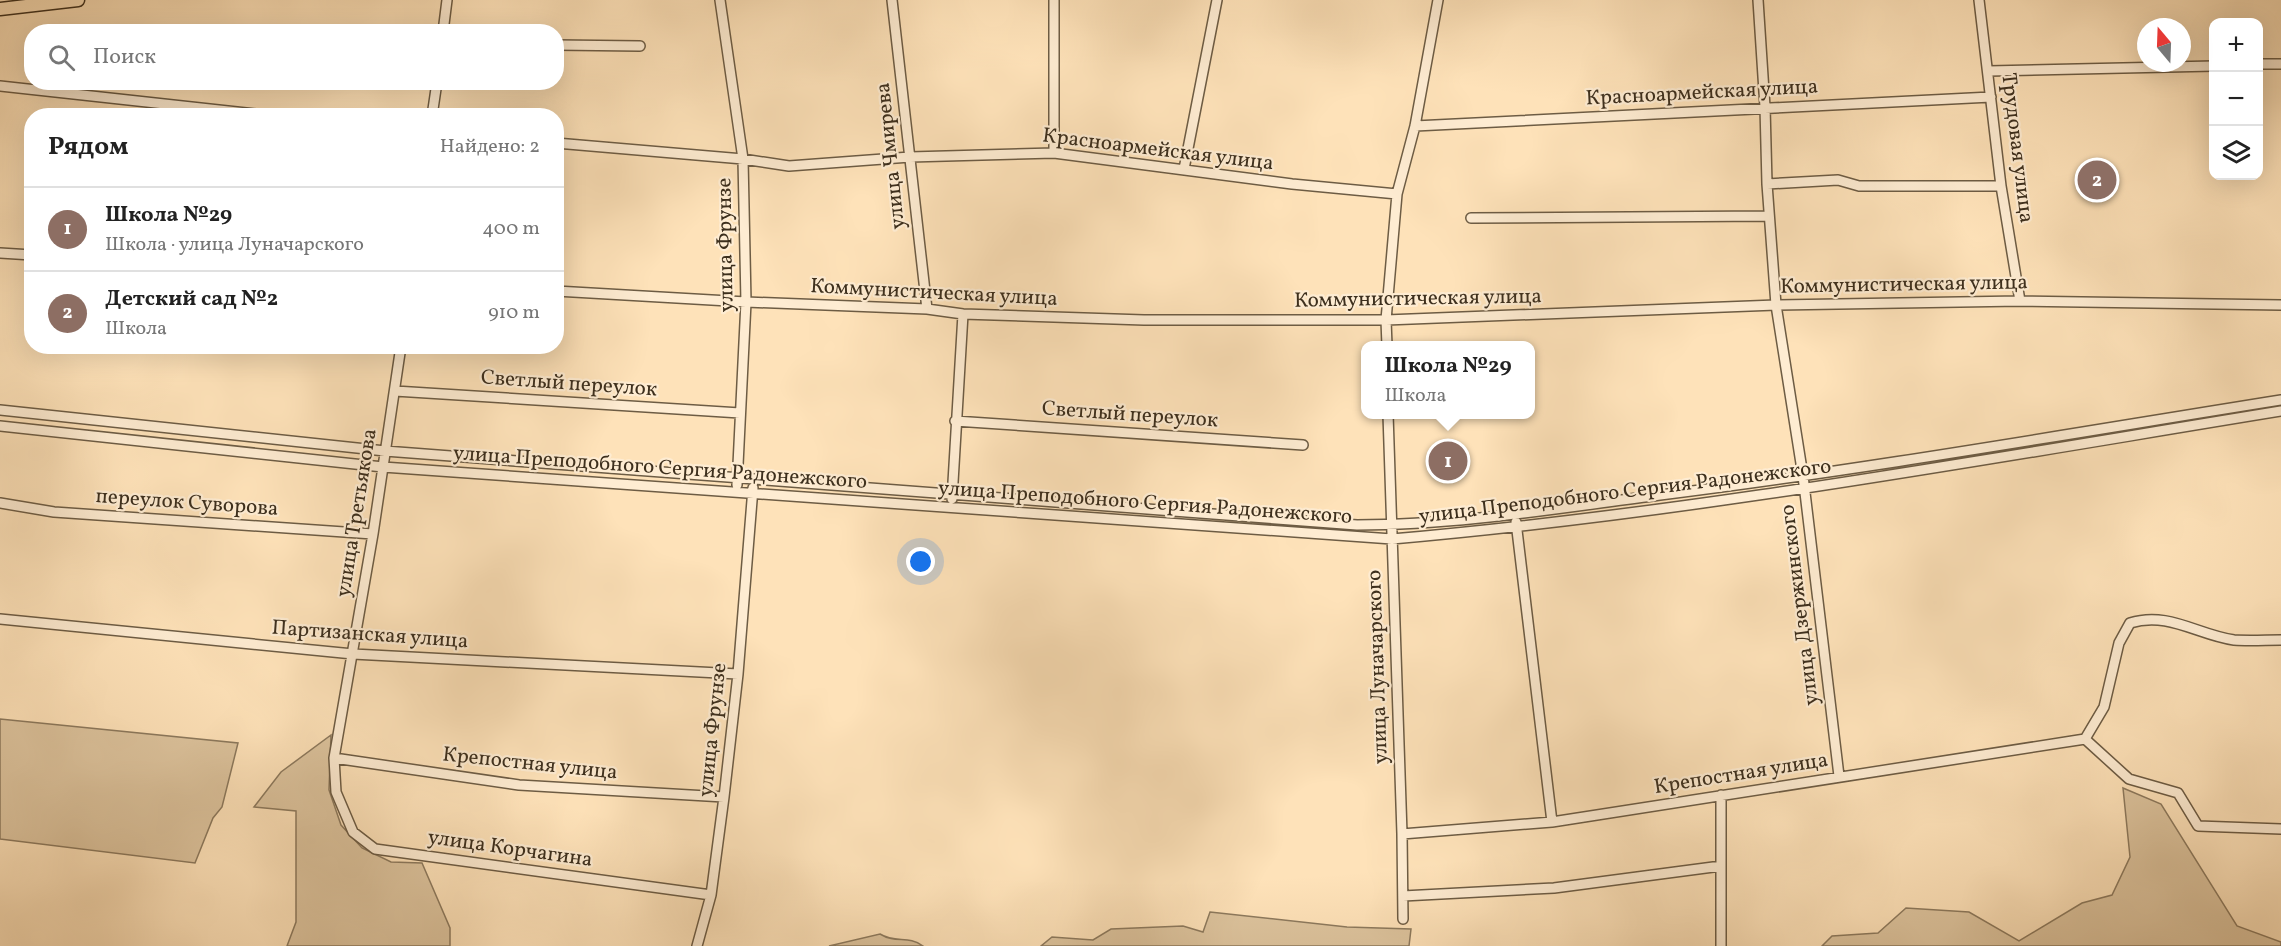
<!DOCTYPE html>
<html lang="ru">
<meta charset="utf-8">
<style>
:root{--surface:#fff;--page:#f2f2f2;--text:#222;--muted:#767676;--line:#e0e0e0;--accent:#8f2418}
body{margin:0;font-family:Vollkorn,serif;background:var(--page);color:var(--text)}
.controls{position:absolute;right:18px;top:18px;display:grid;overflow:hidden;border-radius:12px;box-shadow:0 6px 24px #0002}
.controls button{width:54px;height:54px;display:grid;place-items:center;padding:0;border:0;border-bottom:2px solid var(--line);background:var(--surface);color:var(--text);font:30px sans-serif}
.compass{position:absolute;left:2137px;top:18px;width:54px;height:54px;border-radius:50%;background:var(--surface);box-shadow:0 6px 24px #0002;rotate:341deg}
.you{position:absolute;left:921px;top:562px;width:21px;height:21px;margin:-15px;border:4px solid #fff;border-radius:50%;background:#1a73e8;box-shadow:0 0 0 9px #1a73e833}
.badge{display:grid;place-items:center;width:39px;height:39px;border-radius:50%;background:var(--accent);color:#fff;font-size:20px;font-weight:700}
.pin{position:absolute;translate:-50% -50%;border:3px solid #fff;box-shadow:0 2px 6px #0006}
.popup{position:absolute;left:1361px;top:341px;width:174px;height:78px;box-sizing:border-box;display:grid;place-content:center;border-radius:12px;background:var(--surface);filter:drop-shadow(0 2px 4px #0005);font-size:20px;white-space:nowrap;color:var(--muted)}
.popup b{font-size:22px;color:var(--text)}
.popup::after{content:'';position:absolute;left:50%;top:100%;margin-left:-12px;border:12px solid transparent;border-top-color:var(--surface)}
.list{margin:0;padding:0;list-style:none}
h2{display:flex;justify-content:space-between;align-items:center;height:78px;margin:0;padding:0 24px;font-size:26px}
h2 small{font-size:20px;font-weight:400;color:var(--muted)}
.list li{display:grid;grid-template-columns:39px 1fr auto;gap:18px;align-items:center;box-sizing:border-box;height:84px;padding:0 24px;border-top:2px solid var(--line)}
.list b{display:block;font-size:22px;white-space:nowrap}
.list p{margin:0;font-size:20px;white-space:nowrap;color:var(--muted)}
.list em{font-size:20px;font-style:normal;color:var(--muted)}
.icon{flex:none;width:33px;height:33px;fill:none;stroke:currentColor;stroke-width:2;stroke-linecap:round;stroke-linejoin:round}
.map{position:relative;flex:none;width:2281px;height:946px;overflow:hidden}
.search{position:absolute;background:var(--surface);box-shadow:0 6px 24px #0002;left:24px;top:24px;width:540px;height:66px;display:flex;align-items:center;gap:15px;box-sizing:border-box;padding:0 21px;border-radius:24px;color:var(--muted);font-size:22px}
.panel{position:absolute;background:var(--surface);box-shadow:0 6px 24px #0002;left:24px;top:108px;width:540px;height:246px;border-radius:24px}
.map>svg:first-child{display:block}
.green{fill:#ddc49e;stroke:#8d7a5e;stroke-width:1.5}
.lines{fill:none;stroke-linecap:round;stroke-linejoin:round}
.minor-casing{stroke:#6d5c44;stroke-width:12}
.major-casing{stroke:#3d2f1d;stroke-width:15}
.minor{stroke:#feecd2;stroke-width:9}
.major{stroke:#fee2b9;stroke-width:12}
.labels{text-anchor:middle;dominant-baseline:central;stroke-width:4.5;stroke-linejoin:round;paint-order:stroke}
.street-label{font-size:21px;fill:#3d2f1d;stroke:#feecd2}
</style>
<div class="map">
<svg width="2281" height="946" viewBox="0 0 2281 946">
<rect width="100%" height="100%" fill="#fee2b9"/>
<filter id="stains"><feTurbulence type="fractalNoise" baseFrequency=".00333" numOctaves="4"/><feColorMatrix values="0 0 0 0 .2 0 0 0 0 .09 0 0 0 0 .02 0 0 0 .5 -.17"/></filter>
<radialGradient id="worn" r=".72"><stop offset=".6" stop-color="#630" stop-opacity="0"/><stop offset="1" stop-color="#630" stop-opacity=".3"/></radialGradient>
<path class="green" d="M0,719L238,743L222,807L213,818L195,863L0,839Z
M331,735L329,790L341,825L362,848L391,862L422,863L450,928V946H287L296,922V811L254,807L281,772Z
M2123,788L2161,804L2237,926L2281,942V946H1822L1832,936L1878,933L1906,908L1969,912L2019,941L2082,903L2112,895L2130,857Z
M1210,912L1347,927L1411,929L1409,946H1041L1052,937L1093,940L1111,929L1183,926L1203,932Z
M880,934C896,944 908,935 923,946H829Z"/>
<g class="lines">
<defs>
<path id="minor" d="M720,0L743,159L746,302L737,485
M892,0L927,309
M1758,0L1765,107L1767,184L1776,305L1803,476L1839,776
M1979,0L2001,186L2020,301
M443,32L447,0
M556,45L640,46
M2258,64H2281
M1989,71L2214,66
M0,86L275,116
M432,116L437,82
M1415,126L1991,97
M556,143L743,159L789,166L910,157L1054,153L1292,184L1397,194
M1054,153V0
M1184,169L1217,0
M1767,184L1838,180L1859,186H2001
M1471,218L1769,216
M0,253L32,255
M556,291L746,302L927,309L963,314L1144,320H1386L1776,305L2020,301L2281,305
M401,346L373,534L334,758L336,792L353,832L375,849L711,895
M1387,346L1386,320L1397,194L1415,126L1438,0
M395,391L740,413
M0,410L385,451L1357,525C1459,525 1559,508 1660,495C1868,469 2074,433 2281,400
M1388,414L1402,834L1403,919
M955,421L1303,445
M0,426L383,467L1392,539C1690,513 1986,459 2281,411
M952,499L963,314
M0,503L54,512L373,534
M1516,522L1552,822
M0,619L353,654L738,674
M2085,739L2104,707L2119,643L2130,623C2168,611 2198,635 2234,640C2249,641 2266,640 2281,640
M2085,739L2129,779L2178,793L2198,826L2281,829
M334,758L519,785L724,797
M1402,834L1552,822L2085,739
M1403,896L1554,888L1721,866
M697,946L711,895L724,797L738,674L753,488
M1721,946V795"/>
<path id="major" d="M0,9L78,0"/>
</defs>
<use href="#minor" class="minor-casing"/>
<use href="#major" class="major-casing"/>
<use href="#minor" class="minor"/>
<use href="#major" class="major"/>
</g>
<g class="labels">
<g class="street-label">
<text transform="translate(1702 93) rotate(-3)">Красноармейская улица</text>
<text transform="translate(2017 148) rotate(83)">Трудовая улица</text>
<text transform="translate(1158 150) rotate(7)">Красноармейская улица</text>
<text transform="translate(891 156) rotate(-96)">улица Чмирева</text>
<text transform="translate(726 245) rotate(-91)">улица Фрунзе</text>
<text transform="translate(1904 285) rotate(-1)">Коммунистическая улица</text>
<text transform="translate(934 293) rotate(3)">Коммунистическая улица</text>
<text transform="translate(1418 299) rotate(-1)">Коммунистическая улица</text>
<text transform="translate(569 384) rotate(4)">Светлый переулок</text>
<text transform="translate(1130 415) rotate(4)">Светлый переулок</text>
<text transform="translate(660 468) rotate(4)">улица Преподобного Сергия Радонежского</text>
<text transform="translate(1625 492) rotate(-7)">улица Преподобного Сергия Радонежского</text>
<text transform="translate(187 503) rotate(4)">переулок Суворова</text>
<text transform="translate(1145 503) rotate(4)">улица Преподобного Сергия Радонежского</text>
<text transform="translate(357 513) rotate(-81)">улица Третьякова</text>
<text transform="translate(1800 605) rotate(-97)">улица Дзержинского</text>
<text transform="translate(370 635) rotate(4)">Партизанская улица</text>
<text transform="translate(1378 667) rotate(-92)">улица Луначарского</text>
<text transform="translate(713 730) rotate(-84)">улица Фрунзе</text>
<text transform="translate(530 764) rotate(6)">Крепостная улица</text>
<text transform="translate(1741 774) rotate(-9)">Крепостная улица</text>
<text transform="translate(510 849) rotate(8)">улица Корчагина</text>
</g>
</g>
<rect width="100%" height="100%" filter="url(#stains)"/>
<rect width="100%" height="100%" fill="url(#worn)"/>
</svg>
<div class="controls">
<button>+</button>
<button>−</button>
<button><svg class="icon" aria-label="layers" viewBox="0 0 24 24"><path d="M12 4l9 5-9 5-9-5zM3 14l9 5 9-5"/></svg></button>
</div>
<svg class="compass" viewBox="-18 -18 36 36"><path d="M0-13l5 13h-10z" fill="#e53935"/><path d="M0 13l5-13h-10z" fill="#767676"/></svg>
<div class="you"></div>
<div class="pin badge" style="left:1448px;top:461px;background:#8d6e63">1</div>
<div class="popup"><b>Школа №29</b>Школа</div>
<div class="pin badge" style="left:2097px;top:180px;background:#8d6e63">2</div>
<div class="search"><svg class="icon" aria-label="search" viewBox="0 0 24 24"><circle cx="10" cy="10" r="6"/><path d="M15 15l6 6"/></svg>Поиск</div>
<section class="panel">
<h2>Рядом<small>Найдено: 2</small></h2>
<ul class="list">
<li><span class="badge" style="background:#8d6e63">1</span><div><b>Школа №29</b><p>Школа · улица Луначарского</p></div><em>400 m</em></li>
<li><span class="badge" style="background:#8d6e63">2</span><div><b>Детский сад №2</b><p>Школа</p></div><em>910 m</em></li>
</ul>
</section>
</div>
